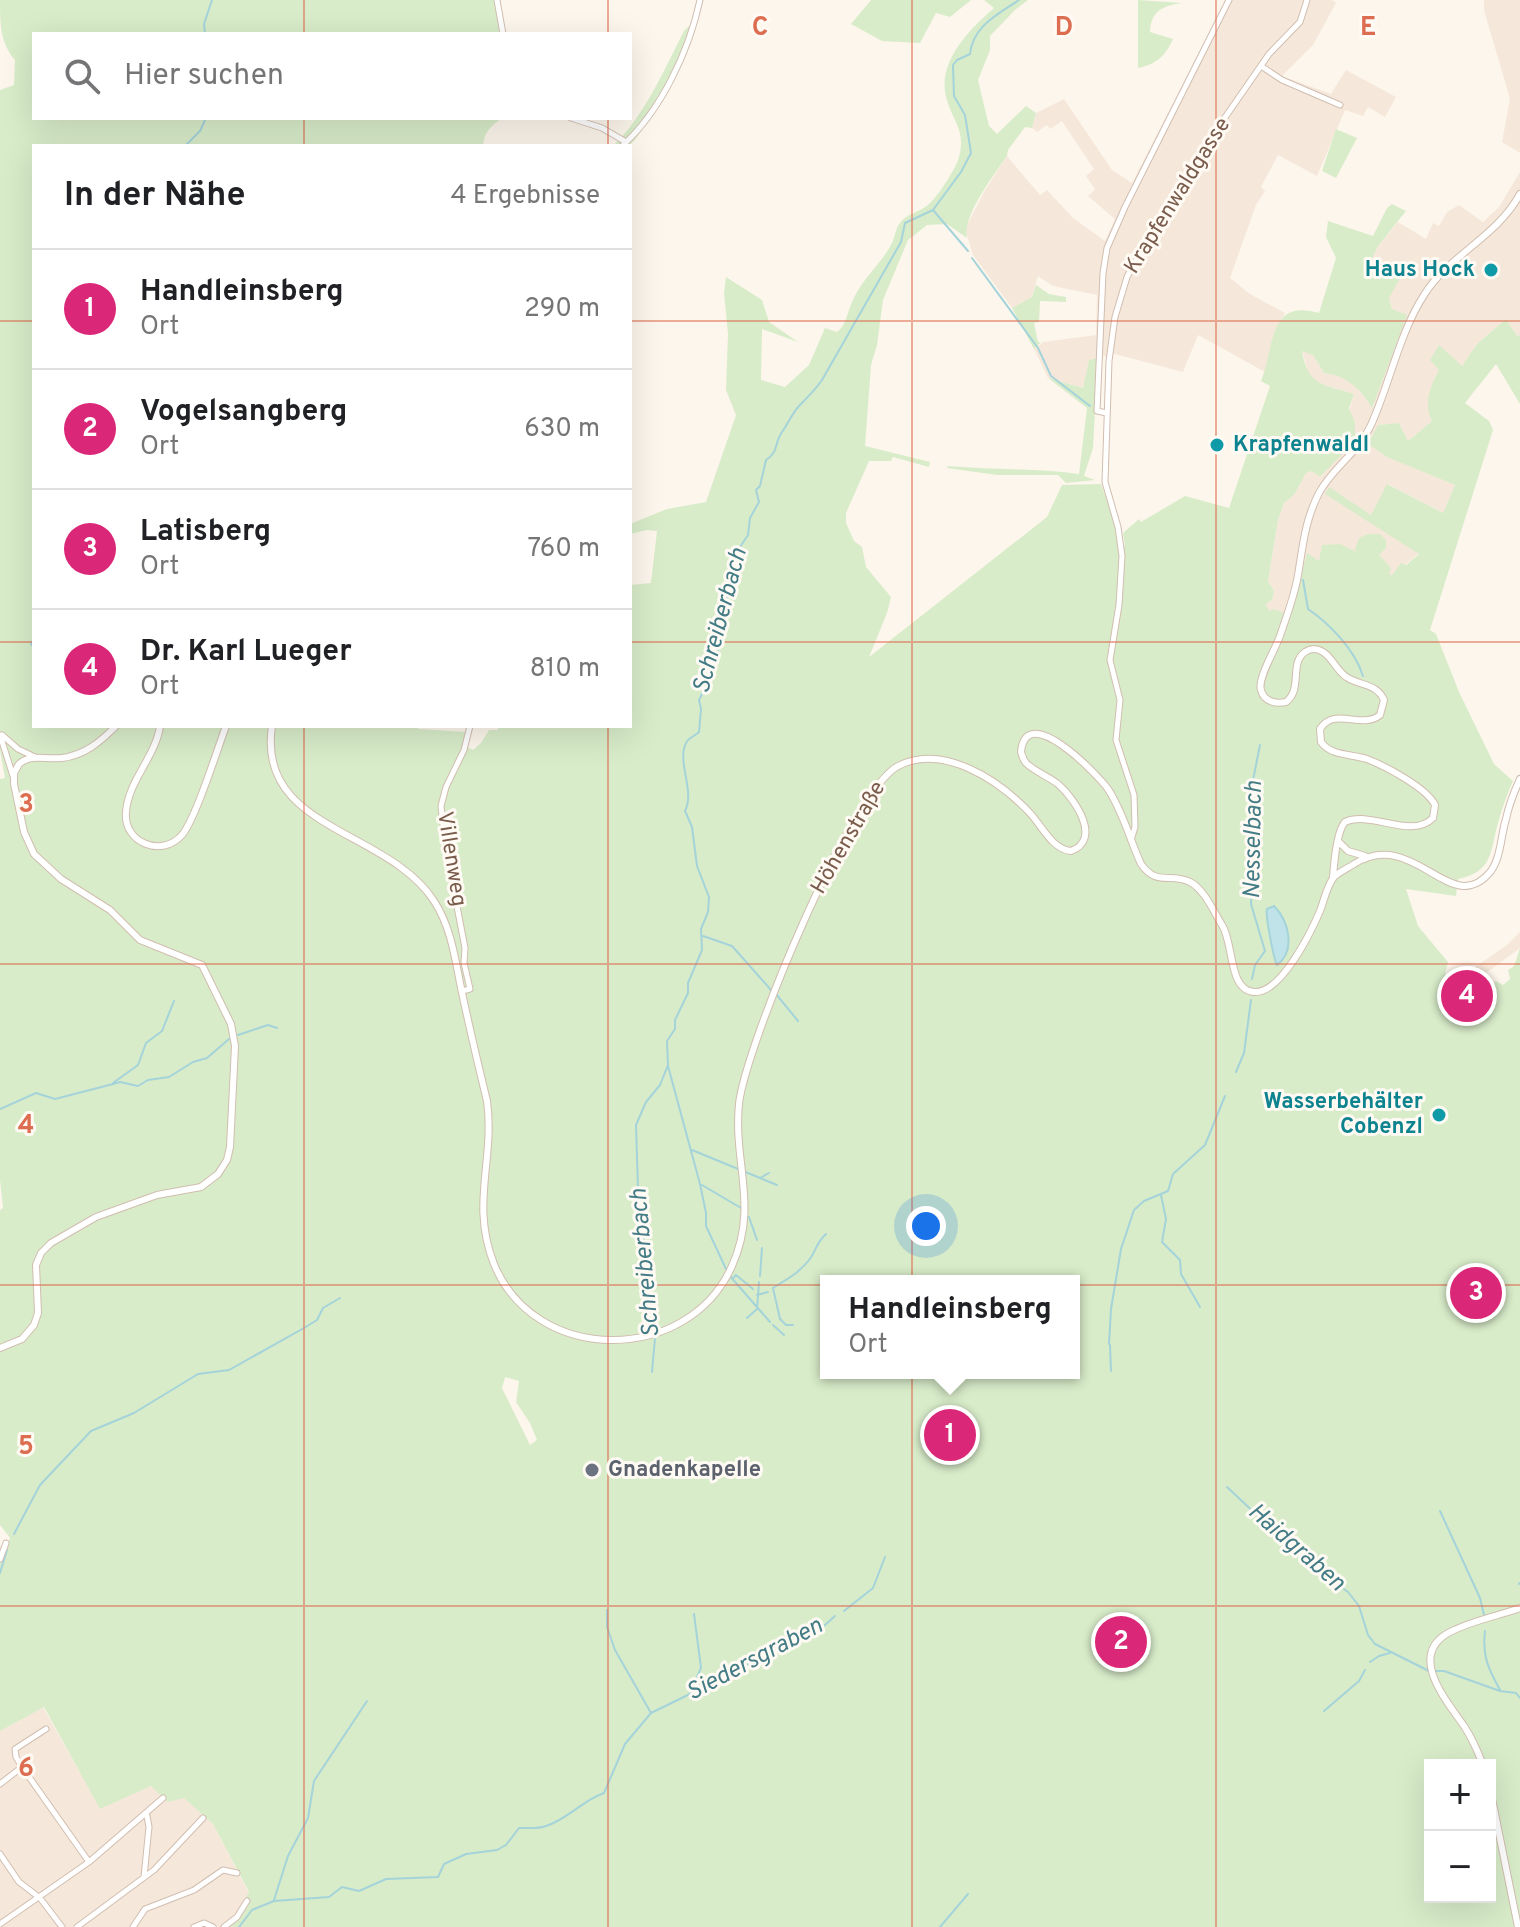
<!DOCTYPE html>
<html lang="de">
<meta charset="utf-8">
<style>
:root{--surface:#fff;--page:#f2f2f2;--text:#202124;--muted:#757577;--line:#e0e0e0;--accent:#db2777}
body{margin:0;font-family:Overpass,sans-serif;background:var(--page);color:var(--text)}
.controls{position:absolute;right:24px;bottom:24px;display:grid;overflow:hidden;border-radius:0px;box-shadow:0 8px 32px #0002}
.controls button{width:72px;height:72px;display:grid;place-items:center;padding:0;border:0;border-bottom:2px solid var(--line);background:var(--surface);color:var(--text);font:40px sans-serif}
.you{position:absolute;left:926px;top:1226px;width:28px;height:28px;margin:-20px;border:6px solid #fff;border-radius:50%;background:#1a73e8;box-shadow:0 0 0 12px #1a73e833}
.badge{display:grid;place-items:center;width:52px;height:52px;border-radius:50%;background:var(--accent);color:#fff;font-size:26px;font-weight:700}
.pin{position:absolute;translate:-50% -50%;border:4px solid #fff;box-shadow:0 2px 8px #0006}
.popup{position:absolute;left:820px;top:1275px;width:260px;height:104px;box-sizing:border-box;display:grid;place-content:center;border-radius:0px;background:var(--surface);filter:drop-shadow(0 2px 6px #0005);font-size:26px;white-space:nowrap;color:var(--muted)}
.popup b{font-size:30px;color:var(--text)}
.popup::after{content:'';position:absolute;left:50%;top:100%;margin-left:-16px;border:16px solid transparent;border-top-color:var(--surface)}
.list{margin:0;padding:0;list-style:none}
h2{display:flex;justify-content:space-between;align-items:center;height:104px;margin:0;padding:0 32px;font-size:34px}
h2 small{font-size:26px;font-weight:400;color:var(--muted)}
.list li{display:grid;grid-template-columns:52px 1fr auto;gap:24px;align-items:center;box-sizing:border-box;height:120px;padding:0 32px;border-top:2px solid var(--line)}
.list b{display:block;font-size:30px;white-space:nowrap}
.list p{margin:0;font-size:26px;white-space:nowrap;color:var(--muted)}
.list em{font-size:26px;font-style:normal;color:var(--muted)}
.icon{flex:none;width:44px;height:44px;fill:none;stroke:currentColor;stroke-width:2;stroke-linecap:round;stroke-linejoin:round}
.map{position:relative;flex:none;width:1520px;height:1927px;overflow:hidden}
.search{position:absolute;background:var(--surface);box-shadow:0 8px 32px #0002;left:32px;top:32px;width:600px;height:88px;display:flex;align-items:center;gap:20px;box-sizing:border-box;padding:0 28px;border-radius:0px;color:var(--muted);font-size:30px}
.panel{position:absolute;background:var(--surface);box-shadow:0 8px 32px #0002;left:32px;top:144px;width:600px;height:584px;border-radius:0px}
.map>svg:first-child{display:block}
.residential{fill:#f5e8da}
.green{fill:#d8ecc9;fill-rule:evenodd}
.water{fill:#bfe3e8;stroke:#a5d3da;stroke-width:2}
.lines{fill:none;stroke-linecap:round;stroke-linejoin:round}
.stream{stroke:#a5d3da;stroke-width:2}
.minor-casing{stroke:#d1beb0;stroke-width:7}
.tertiary-casing{stroke:#d1beb0;stroke-width:8}
.minor{stroke:#fff;stroke-width:5}
.tertiary{stroke:#fff;stroke-width:6}
.grid{fill:none;stroke:#dc6d51;stroke-width:2;stroke-opacity:0.55}
.culture-dot{fill:#0f9aa8;stroke:#fffaf3;stroke-width:3}
.worship-dot{fill:#6b7280;stroke:#fffaf3;stroke-width:3}
.labels{text-anchor:middle;dominant-baseline:central;stroke-width:6;stroke-linejoin:round;paint-order:stroke}
.street-label{font-size:22px;fill:#7a5c4d;stroke:#fffaf3}
.culture-label{font-size:22px;font-weight:bold;fill:#0d838f;stroke:#fffaf3;text-anchor:end}
.worship-label{font-size:22px;font-weight:bold;fill:#5b616d;stroke:#fffaf3;text-anchor:start}
.water-label{font-size:24px;font-style:italic;fill:#437c86;stroke:#fffaf3}
.grid-label{font-size:26px;text-anchor:middle;font-weight:bold;fill:#dc6d51;stroke:#fffaf3;stroke-width:6;stroke-linejoin:round;paint-order:stroke}
</style>
<div class="map">
<svg width="1520" height="1927" viewBox="0 0 1520 1927">
<rect width="100%" height="100%" fill="#fdf6ec"/>
<path class="residential" d="M1226,0H1332L1336,3L1313,45L1282,76L1331,94L1346,70L1396,97L1385,117L1368,107L1363,116L1345,110L1317,176L1278,155L1261,187L1265,191L1256,205L1230,278L1250,294L1285,313L1273,337L1265,372L1198,335L1183,372L1115,354L1089,360L1083,388L1048,378L1034,349L1043,342L1096,335L1097,295L1053,286L1038,276L1032,297L1012,308L973,255L965,229L985,190L1007,156L1040,195L1047,190L1073,218L1105,241L1115,219L1088,196L1095,189L1086,176L1094,169L1062,121L1050,129L1047,125L1037,132L1032,128L1036,113L1064,99L1112,170L1132,183Z
M1484,0H1520V153L1502,142L1510,99L1484,10Z
M1520,172V335L1517,336L1506,319L1477,344L1462,367L1439,346V369L1432,421L1408,441L1399,423L1378,425L1403,463L1455,485L1443,513L1388,484L1419,553L1405,565L1393,582L1303,575L1291,616L1273,609L1269,611L1266,604L1272,600L1274,591L1268,581L1278,520L1284,503L1294,495L1306,473L1312,471L1321,477L1335,460L1354,394L1317,383L1309,376L1302,350L1313,355L1324,373L1338,374L1362,390L1373,407L1392,309L1389,298L1370,263L1378,246L1398,222L1426,239L1433,223L1439,226L1447,212L1459,205L1483,222L1499,207Z
M1520,932V948L1482,976V980L1458,996L1445,974H1448L1452,983L1507,945Z
M43,1707L100,1808L151,1786L184,1797L213,1824L249,1893L236,1916L225,1927H0V1731Z"/>
<path class="green" d="M0,0H498L505,34H34V118H502C491,126 484,132 483,146H34V726H418V729L468,732L464,745L473,750L481,743L489,730H498V726H630V585L651,583L657,531L647,530L630,534V524L667,509L706,502L736,415L726,390L728,334L724,293L726,277L762,300L769,322L798,342L762,329L761,380L785,387L809,365L825,328L837,332C847,325 847,311 853,300C862,279 881,264 891,245C895,238 895,229 900,223C906,213 922,212 930,203C938,196 957,167 959,157C966,130 953,122 947,100C935,63 970,29 994,8L984,0H1028L1015,10L990,36V50L978,80L989,126L997,134L1026,106L1036,113L1032,128L1025,127L1008,150L1007,156C994,175 962,216 967,238L947,224L927,225L908,240L883,300L877,345L871,365L865,446L930,462L929,467L893,457L891,461H869L846,513V523L854,541L862,547L866,567L891,597L887,613L869,657L1047,517L1062,485L1101,484L1116,525L1119,546H1125L1123,533L1139,519L1141,522L1185,496L1229,508L1270,386L1261,381C1275,346 1268,298 1319,313L1336,258L1326,237L1328,221L1373,236L1387,208L1392,204L1406,211L1378,246L1370,263L1400,278L1389,298L1392,309L1407,315L1372,408C1361,389 1346,375 1324,373L1313,355L1302,351C1308,387 1324,384 1354,394L1349,408L1355,423V441L1320,477L1312,471L1306,473L1294,495L1284,503L1278,520L1268,581L1274,591L1272,600L1266,604L1269,611L1273,609L1291,615L1307,553L1319,561L1322,545L1340,544L1357,552L1355,549L1359,538L1368,534H1380L1386,540V548L1379,555L1391,568L1389,574L1392,575L1401,563L1406,565L1419,554L1325,494L1329,487L1371,515L1387,484L1443,513L1455,485L1387,457L1368,444L1378,425L1399,423L1408,441L1432,421C1423,403 1431,385 1439,370L1430,360L1439,345L1462,366L1477,344L1506,319L1517,336L1520,335V404L1496,364L1465,403L1489,421L1493,430L1430,630L1436,634L1459,692L1494,764L1513,781C1507,795 1502,808 1498,823C1490,852 1493,872 1458,879L1456,896L1406,889L1418,926L1448,962L1445,974H1448L1453,986L1474,972L1477,981L1482,980L1486,985H1492L1496,981L1503,985L1510,979L1508,970L1514,966L1520,948V1927H225L236,1916L249,1892L213,1824L184,1798L168,1802L151,1786L100,1809L44,1707L0,1731V1562L10,1538L0,1525V1210L3,1208L0,1180V779L5,778L0,750V90L14,85L15,60C0,43 0,23 0,0ZM826,1281H1074V1373H826ZM505,1377L519,1381L516,1402L530,1423L537,1440L530,1445L502,1388ZM1430,1765H1490V1897H1430Z
M871,0H971L950,17L936,13L920,43L882,41L851,24Z
M1138,0L1182,3C1162,6 1151,11 1150,32L1173,39C1165,57 1156,64 1138,68Z
M691,24L666,95L634,141L628,146H613C645,115 664,70 684,31Z
M1336,129L1357,138L1336,178L1322,171Z
M1036,285L1049,294L1066,297V302L1040,301L1039,322L1034,323L1038,342H1041L1034,349L1012,308L1032,297Z
M1098,358L1093,448L1084,476L1095,480L1066,483L1058,475H997L947,468L948,466C992,470 1035,468 1079,474L1087,408L1048,378L1083,388L1089,360Z"/>
<path class="water" d="M1274,906C1289,921 1296,951 1277,965C1274,960 1265,915 1267,909Z"/>
<g class="lines">
<path class="stream" d="M205,34L204,24L212,0
M185,146L200,131L206,118
M933,210L968,251
M972,258L1038,348L1051,376L1090,406
M1303,580L1308,609C1330,624 1355,650 1363,676
M31,645L34,637
M703,936L732,946L771,990
M1252,979L1255,965L1265,951L1251,904L1254,838L1250,826V795L1260,745
M776,994L798,1021
M238,1035L268,1025L277,1028
M668,1066L700,1184L706,1213V1226L726,1269
M1236,1072L1244,1053L1251,1000
M113,1083L138,1065L146,1043L162,1031L174,1001
M0,1109L36,1093L55,1099L113,1084L120,1082L138,1086L148,1080L169,1077L193,1062L207,1058L229,1039
M692,1150L777,1185
M760,1178L769,1173
M702,1185L741,1208
M1161,1195L1166,1219L1162,1242L1180,1260L1181,1274L1200,1307
M749,1217L757,1240
M729,1275L770,1322
M760,1276L762,1248
M733,1278L736,1275L753,1289
M757,1295L768,1292
M747,1318L757,1309L759,1282
M773,1325L784,1335
M793,1325H786L780,1319L773,1288C787,1279 799,1273 809,1260C817,1250 815,1244 826,1234
M1109,1344L1111,1309L1121,1249L1134,1210L1144,1201L1168,1191L1173,1174L1205,1145L1225,1096
M1110,1345L1111,1371
M652,1372L655,1338L649,1298L648,1256L639,1220L636,1125L646,1102L660,1085L668,1065L667,1041L675,1029V1020L688,993V983L702,950L701,929L708,912L709,897L697,866L692,827L685,811C696,790 674,758 688,740C691,737 696,735 699,732L701,709L699,700L708,682V673L719,647L726,613V599L739,563L738,550L748,535L750,518L759,502L756,490L760,486L766,460C779,452 774,443 782,432C788,424 792,413 800,405C809,396 815,390 822,380L901,242L905,223L933,210L961,172L971,153L965,115L954,96L953,65L957,60L970,54C973,26 997,15 1019,0
M1227,1487L1308,1563L1348,1592L1359,1606L1368,1635L1375,1644L1429,1671
M1440,1511L1480,1598L1484,1615
M14,1534L40,1485L91,1431L134,1413L198,1374L229,1370L304,1328L317,1320L323,1308L340,1298
M0,1573L7,1550
M1519,1584L1520,1583
M607,1610V1627L615,1650L651,1713
M844,1611L873,1588L885,1557
M694,1614L701,1668L697,1677L700,1686
M1485,1631C1482,1656 1488,1668 1500,1690
M1370,1662L1379,1656L1390,1653
M1436,1671H1444L1500,1691L1516,1693L1520,1698
M1324,1711L1359,1681L1365,1670
M274,1900L288,1856L308,1818L314,1781L367,1701
M239,1927L252,1910L274,1901L329,1897L342,1887L359,1891L386,1879L438,1877L444,1864L466,1854L497,1850L506,1845L519,1828C527,1828 538,1829 546,1826C568,1819 583,1800 604,1793L625,1744L651,1713L737,1671L778,1645L816,1633L835,1616
M940,1927L968,1894"/>
<defs>
<path id="minor" d="M497,0L503,34
M1261,66L1282,80L1340,105
M571,118L602,128L626,142
M622,146C661,111 689,51 700,0
M1107,413L1097,411L1103,273L1107,248L1125,207L1229,0
M0,735L13,776
M2,735L18,749L35,757
M1131,840L1135,827L1134,795L1116,740L1120,700L1110,660L1119,605L1122,556L1118,527L1105,482L1109,361L1115,317L1127,277L1143,247L1208,142L1269,54L1300,22L1307,0
M462,991L470,989L464,963L465,948L445,844L441,806L446,787L464,750L470,726
M0,1559L6,1543
M22,1767L89,1862
M0,1784L22,1767L16,1757L15,1749L46,1729
M0,1854L19,1882L40,1898L62,1927
M144,1877L149,1827L147,1816
M0,1924L89,1862L163,1798
M77,1927L154,1870L203,1818
M133,1927L145,1909L194,1890L223,1870L237,1873
M194,1927L204,1923L213,1927
M224,1927L237,1917L247,1901"/>
<path id="tertiary" d="M160,726C156,756 128,781 126,812C123,843 162,858 182,835C196,818 217,750 226,726
M272,726C256,830 388,829 434,901C451,927 455,958 461,988C469,1026 478,1064 487,1101C495,1160 470,1204 494,1264C535,1365 688,1365 732,1266C759,1206 733,1163 739,1104C745,1047 851,791 898,766C943,743 998,780 1028,811C1042,825 1051,849 1071,851C1103,839 1074,798 1058,784C1048,776 1035,772 1026,763C1022,758 1023,757 1021,752C1026,700 1097,774 1108,789C1123,812 1130,840 1141,864C1157,887 1171,872 1190,882C1204,889 1214,912 1222,925C1234,943 1228,990 1254,992C1281,994 1311,932 1320,911C1324,901 1327,885 1334,877C1339,872 1348,868 1354,864C1415,826 1451,921 1491,871C1501,857 1501,835 1506,819C1509,805 1514,792 1520,779
M1339,842L1348,851L1365,856
M1333,878C1334,863 1337,831 1345,822C1371,810 1411,840 1433,818L1435,805C1427,788 1385,766 1367,759C1351,754 1331,756 1321,742L1320,729C1335,706 1361,730 1380,715L1384,700C1377,684 1362,686 1348,678C1337,672 1333,658 1323,652C1317,648 1311,648 1305,652C1289,663 1303,689 1286,702C1276,704 1264,702 1261,690C1257,678 1277,647 1281,633C1287,615 1295,594 1298,575C1303,545 1305,520 1319,493C1333,467 1359,452 1371,425C1390,383 1399,334 1424,295C1449,255 1497,237 1520,194
M0,1348L22,1339L34,1325L38,1313L36,1265L41,1253L51,1243L96,1217L157,1195L201,1187L218,1174L227,1160L230,1147L235,1046L231,1024L202,965L140,940L110,910L61,879L34,854L24,832L14,784V773L19,764C32,753 45,760 62,758C85,755 100,742 116,726
M1483,1765C1478,1752 1472,1738 1464,1726C1447,1701 1406,1655 1450,1632C1471,1621 1497,1616 1520,1608
M1490,1789L1518,1927"/>
</defs>
<use href="#minor" class="minor-casing"/>
<use href="#tertiary" class="tertiary-casing"/>
<use href="#minor" class="minor"/>
<use href="#tertiary" class="tertiary"/>
</g>
<path class="grid" d="M304,0V34M608,0V34M912,0V1927M1216,0V1927M304,118V146M608,118V146M0,321H34M630,321H1520M0,642H34M630,642H1520M304,726V1927M608,726V1927M0,964H1520M0,1285H1520M0,1606H1520"/>
<g class="culture-dot">
<circle cx="1491" cy="270" r="8"/>
<circle cx="1217" cy="445" r="8"/>
<circle cx="1439" cy="1115" r="8"/>
</g>
<circle class="worship-dot" cx="592" cy="1470" r="8"/>
<g class="labels">
<g class="street-label">
<text transform="translate(1178 196) rotate(-58)">Krapfenwaldgasse</text>
<text transform="translate(849 838) rotate(-60)">Höhenstraße</text>
<text transform="translate(451 859) rotate(81)">Villenweg</text>
</g>
<g class="culture-label">
<text x="1475" y="270">Haus Hock</text>
<text x="1233" y="445" text-anchor="start">Krapfenwaldl</text>
<text x="1423" y="1102">Wasserbehälter<tspan x="1423" dy="25">Cobenzl</tspan></text>
</g>
<g class="worship-label">
<text x="608" y="1470">Gnadenkapelle</text>
</g>
<g class="water-label">
<text transform="translate(721 621) rotate(-75)">Schreiberbach</text>
<text transform="translate(1254 840) rotate(-89)">Nesselbach</text>
<text transform="translate(646 1263) rotate(-95)">Schreiberbach</text>
<text transform="translate(1296 1548) rotate(41)">Haidgraben</text>
<text transform="translate(755 1660) rotate(-28)">Siedersgraben</text>
</g>
</g>
<g class="grid-label">
<text x="760" y="35">C</text>
<text x="1064" y="35">D</text>
<text x="1368" y="35">E</text>
<text x="26" y="812">3</text>
<text x="26" y="1133">4</text>
<text x="26" y="1454">5</text>
<text x="26" y="1776">6</text>
</g>
</svg>
<div class="controls">
<button>+</button>
<button>−</button>
</div>
<div class="you"></div>
<div class="pin badge" style="left:950px;top:1435px">1</div>
<div class="popup"><b>Handleinsberg</b>Ort</div>
<div class="pin badge" style="left:1121px;top:1642px">2</div>
<div class="pin badge" style="left:1476px;top:1293px">3</div>
<div class="pin badge" style="left:1467px;top:996px">4</div>
<div class="search"><svg class="icon" aria-label="search" viewBox="0 0 24 24"><circle cx="10" cy="10" r="6"/><path d="M15 15l6 6"/></svg>Hier suchen</div>
<section class="panel">
<h2>In der Nähe<small>4 Ergebnisse</small></h2>
<ul class="list">
<li><span class="badge">1</span><div><b>Handleinsberg</b><p>Ort</p></div><em>290 m</em></li>
<li><span class="badge">2</span><div><b>Vogelsangberg</b><p>Ort</p></div><em>630 m</em></li>
<li><span class="badge">3</span><div><b>Latisberg</b><p>Ort</p></div><em>760 m</em></li>
<li><span class="badge">4</span><div><b>Dr. Karl Lueger</b><p>Ort</p></div><em>810 m</em></li>
</ul>
</section>
</div>
